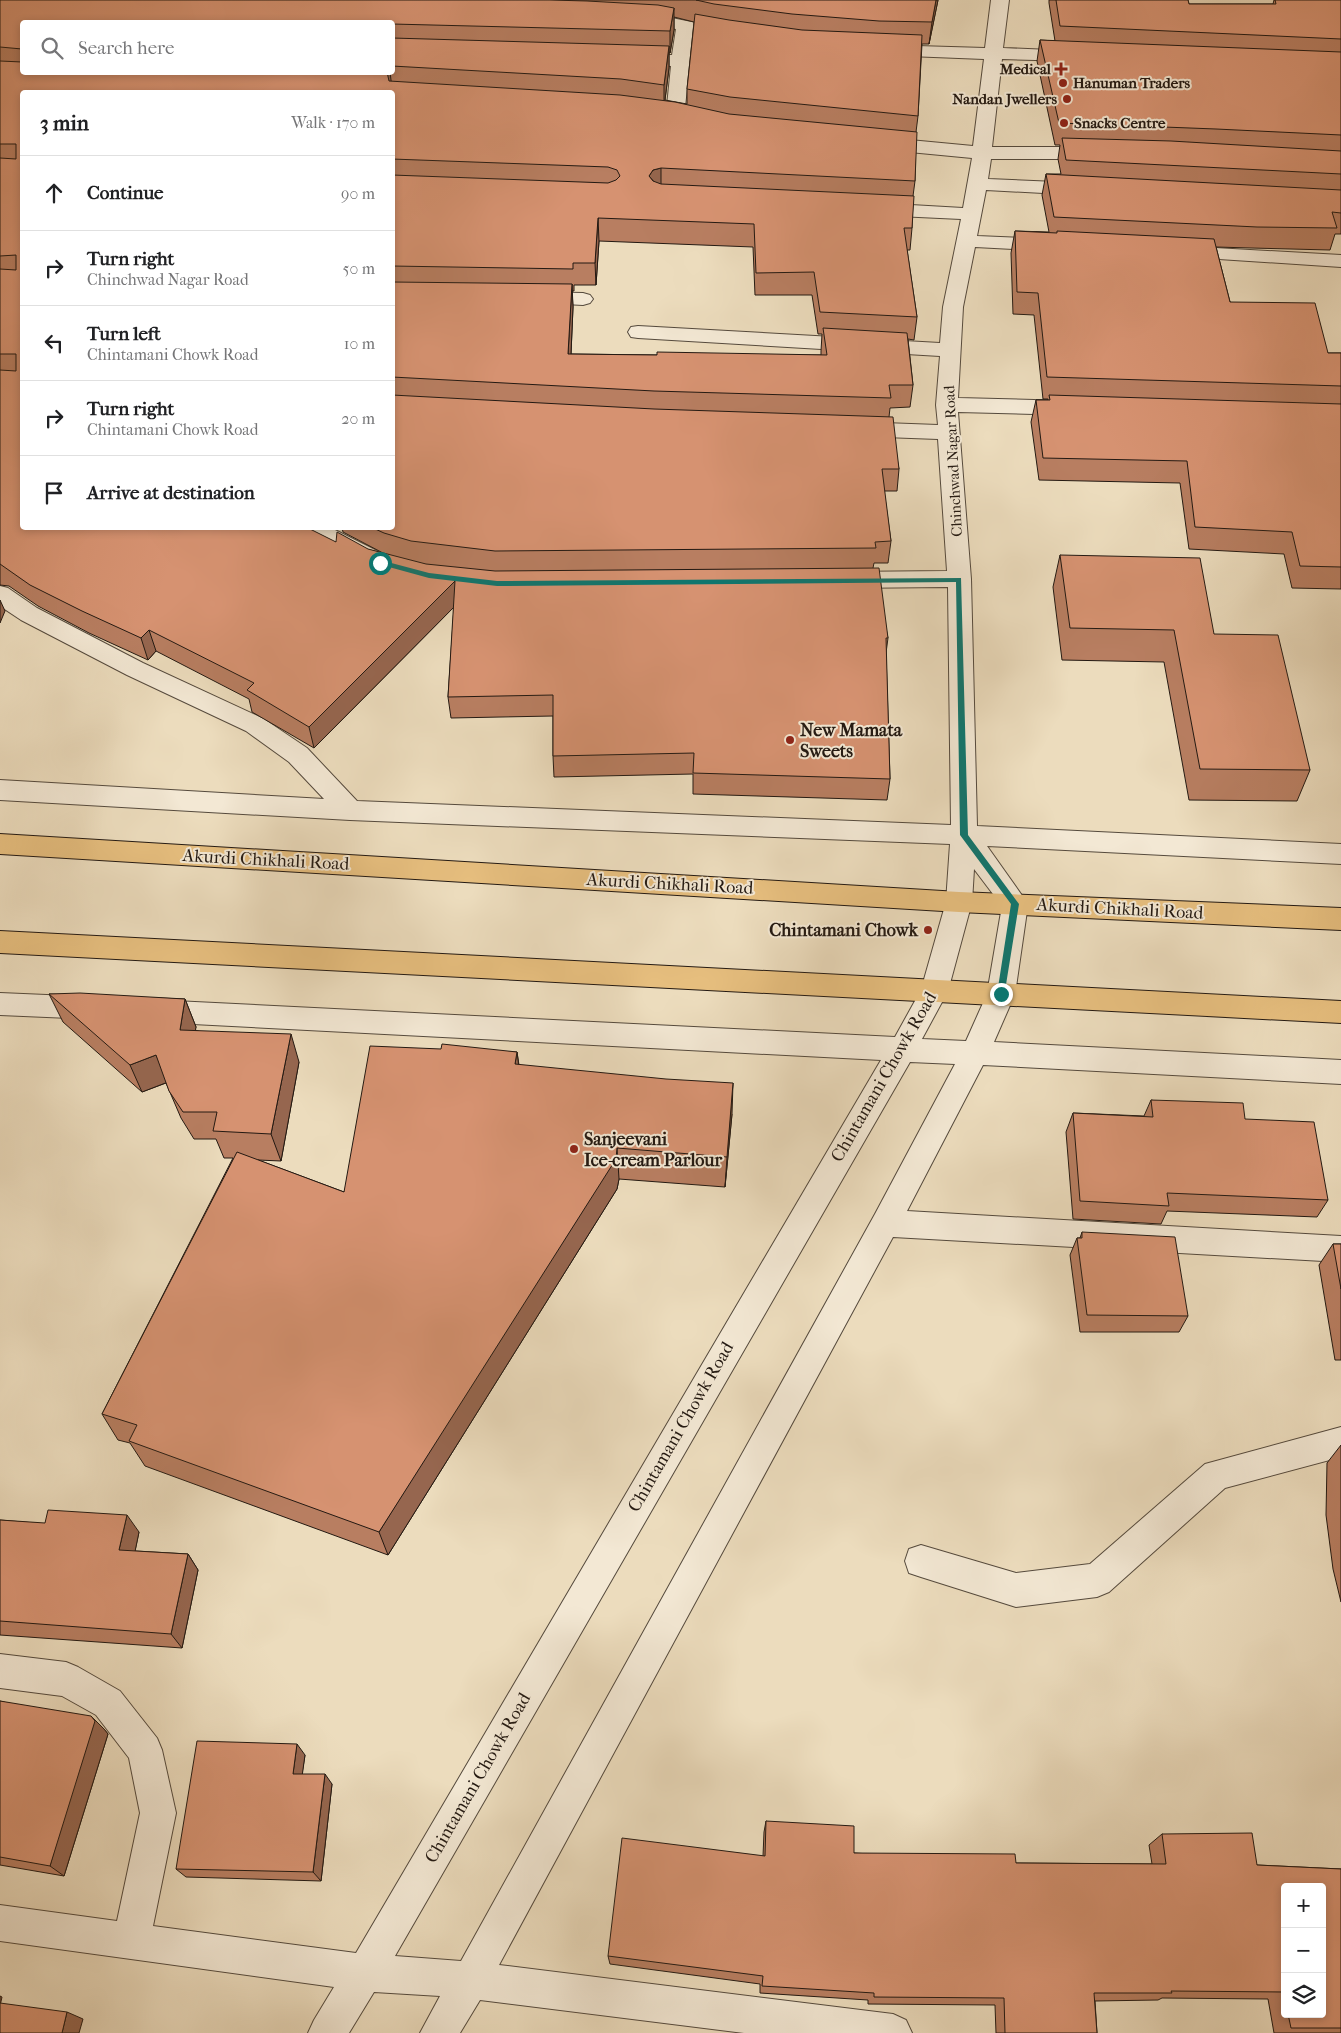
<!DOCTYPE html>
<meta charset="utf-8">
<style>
:root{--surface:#fff;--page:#f6f6f6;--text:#202124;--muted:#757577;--line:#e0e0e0}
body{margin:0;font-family:"IM FELL French Canon",serif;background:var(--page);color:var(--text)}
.controls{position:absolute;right:15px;bottom:15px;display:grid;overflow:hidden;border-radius:5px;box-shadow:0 2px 8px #0003}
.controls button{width:45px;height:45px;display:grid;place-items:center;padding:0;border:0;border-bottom:1px solid var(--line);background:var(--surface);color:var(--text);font:25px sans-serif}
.stop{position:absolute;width:15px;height:15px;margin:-11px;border:4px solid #0f766e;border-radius:50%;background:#fff}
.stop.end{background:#0f766e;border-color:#fff;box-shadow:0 1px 5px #0008}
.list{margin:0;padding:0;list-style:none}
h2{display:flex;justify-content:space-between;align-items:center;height:65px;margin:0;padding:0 20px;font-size:21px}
h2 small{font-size:16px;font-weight:400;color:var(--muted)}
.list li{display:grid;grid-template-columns:32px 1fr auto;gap:15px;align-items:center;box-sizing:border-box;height:75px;padding:0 20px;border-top:1px solid var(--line)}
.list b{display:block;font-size:19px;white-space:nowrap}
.list p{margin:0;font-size:16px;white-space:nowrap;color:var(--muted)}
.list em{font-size:16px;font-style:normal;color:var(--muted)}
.icon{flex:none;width:28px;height:28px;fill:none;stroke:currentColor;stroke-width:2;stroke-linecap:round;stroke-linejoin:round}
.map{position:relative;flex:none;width:1341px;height:2033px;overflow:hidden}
.search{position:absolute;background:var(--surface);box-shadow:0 2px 8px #0003;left:20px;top:20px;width:375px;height:55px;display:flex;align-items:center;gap:12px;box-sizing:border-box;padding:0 18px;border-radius:5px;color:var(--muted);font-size:19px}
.panel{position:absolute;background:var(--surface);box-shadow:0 2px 8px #0003;left:20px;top:90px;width:375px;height:440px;border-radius:5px}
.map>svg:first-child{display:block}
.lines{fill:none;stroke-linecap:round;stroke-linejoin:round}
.minor-casing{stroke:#554a3d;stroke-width:2}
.major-casing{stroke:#231912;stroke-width:2}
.minor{fill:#f3e8d4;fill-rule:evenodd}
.major{fill:#e6be7e;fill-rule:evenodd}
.wall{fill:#b87e61;stroke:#231912;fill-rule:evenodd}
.shaded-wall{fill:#96664f;stroke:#231912}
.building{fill:#d69271;stroke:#231912}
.route{fill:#0f766e}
.poi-dot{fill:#8f2418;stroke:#f3e8d4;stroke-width:2}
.labels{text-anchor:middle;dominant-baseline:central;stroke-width:4;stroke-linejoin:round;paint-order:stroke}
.far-poi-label{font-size:15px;font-weight:bold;fill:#231912;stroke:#f3e8d4;text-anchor:end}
.far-street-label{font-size:15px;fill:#231912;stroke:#f3e8d4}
.poi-label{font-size:18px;font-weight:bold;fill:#231912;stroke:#f3e8d4;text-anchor:start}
.street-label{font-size:18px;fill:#231912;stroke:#f3e8d4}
</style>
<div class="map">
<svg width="1341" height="2033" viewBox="0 0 1341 2033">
<rect width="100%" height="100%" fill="#ecdcbd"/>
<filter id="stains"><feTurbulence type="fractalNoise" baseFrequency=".004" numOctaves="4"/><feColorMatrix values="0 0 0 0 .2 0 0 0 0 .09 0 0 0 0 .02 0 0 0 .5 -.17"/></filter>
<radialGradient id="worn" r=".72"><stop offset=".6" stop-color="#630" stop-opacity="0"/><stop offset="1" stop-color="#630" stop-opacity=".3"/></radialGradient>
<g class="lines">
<defs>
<path id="minor" d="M991,0H1009L1003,48L1075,51L1081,52L1084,56L1081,60L1075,61L1002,59L992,147H1097L1104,149L1106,153L1104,157L1097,159H991L988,179L1080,183L1087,185L1090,189L1087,193L1080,195L986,190L977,236L1050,239L1057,241L1060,245L1057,249L1050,251L975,247L963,307L958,398L1070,401L1078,403L1081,408L1078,413L1070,415L958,412L971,579L977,826L1341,844V864L987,846L1028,904L1015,994L994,1042L1341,1060V1084L983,1065L907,1211L1341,1236V1262L893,1237L499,1965L893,2014L906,2020L912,2033H744L480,2000L460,2033H420L440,1996L374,1992L349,2033H308L314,2020L334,1987L0,1941V1905L117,1921L140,1813L129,1758L96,1715L62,1696L0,1688V1654L66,1662L78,1667L120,1691L157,1738L162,1750L176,1813L153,1926L356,1953L881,1060L154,1022L144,1019L140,1011L144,1003L154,1000L895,1037L921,990L946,902L950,844L350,820L0,800V780L324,799L289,762L246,731L127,675L21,620L0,606V586L8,588L37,608L143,663L264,719L307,748L357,801L951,825L948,587L843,588L835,586L831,580L835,574L843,572L947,571L938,439L857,436L849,434L846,429L849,424L857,422L938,425L936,405L940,356L638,338L631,337L628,332L631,327L638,326L940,343L943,307L961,219L876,215L869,213L866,209L869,205L876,203L963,208L972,158L878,149L871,147L869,143L871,139L878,137L973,146L984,59L883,55L877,54L874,50L877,46L883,45L985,48ZM974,869L1002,906L987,994L966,1041L922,1039L948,991L972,902ZM910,1062L955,1064L875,1214L461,1961L395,1956Z
M638,14L662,16L731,30L737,31L740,35L737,39L731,40L693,33L684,116L682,120L675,122L668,120L666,116L671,66L631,65L625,64L622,60L625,56L631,55H672L676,29L632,23L629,19L632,15Z
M1180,246L1341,255V267L1173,256L1170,252L1173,248Z
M534,292L583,293L590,295L593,299L590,303L583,305L527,302L524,298L527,294Z
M303,528H331L377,551L380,557L377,563L369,565L361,563L306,533Z
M0,993L93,997L103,1000L107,1008L103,1016L93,1019L0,1015Z
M1341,1427V1457L1225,1488L1109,1592L1097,1597L1016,1607L921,1577L909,1573L905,1561L909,1549L921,1545L1016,1573L1090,1564L1205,1464Z"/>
<path id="major" d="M0,834L959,892L1341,908V930L959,912L0,854Z
M0,931L1341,1001V1023L0,953Z"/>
</defs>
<use href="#minor" class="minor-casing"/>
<use href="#major" class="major-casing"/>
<use href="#minor" class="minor"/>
<use href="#major" class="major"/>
</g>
<path class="wall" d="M0,0H938L929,44H922L918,116L916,132L915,181L913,196L912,228L910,250H907L917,317L914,340L908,339L913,385L910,407L890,408L889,417L899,469L897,491H884L891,541L888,563H874L873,568L888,638L886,653L890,779L887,800L693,794V774L554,777L553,756V716L451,718L448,697L454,607L314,748L252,712L249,699L156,651L148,660L89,633L38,606L9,586L0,585ZM674,17L694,22L687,89V104L665,100L669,68V53H670L674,30ZM22,22H392V72H22ZM392,92V528H342L343,532L383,553L336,542L22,528ZM599,241L753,247L755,295H812L818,334H822L821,351V355H657L571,354L573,307L572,291H574V285H596Z
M1049,0H1188L1189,4H1273L1274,0H1341V234H1335L1330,250L1251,248L1216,247L1230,302L1328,353H1341V589L1292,588L1284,554L1189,549L1180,483L1039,480L1031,422L1036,400H1048V399H1043L1034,315L1013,314L1011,253L1015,231L1049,232L1042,195L1046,174H1061L1058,159L1060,145H1055L1037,61L1040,40L1055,41L1049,3Z
M1060,555L1214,634L1310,770L1297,801L1189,800L1164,662L1062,660L1053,587Z
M49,994L185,999L196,1027L195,1030L299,1062L281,1161L258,1160L344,1192L441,1049L517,1052L519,1065L732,1114L725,1187L619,1179L617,1189L388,1555L145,1466L130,1443L118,1440L102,1414L233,1158H224L216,1139H194L181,1118L166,1083L142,1092L63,1022Z
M1151,1100L1245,1119L1328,1200L1317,1217L1167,1211L1161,1224L1073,1219L1066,1132L1073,1113L1144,1116Z
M1082,1232L1188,1316L1179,1332H1080L1070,1255L1077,1238H1080Z
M1333,1244H1341V1360H1335L1319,1265Z
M1341,1445V1602L1333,1569L1326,1515L1327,1463Z
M0,1520L139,1532L135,1551L188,1554L198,1570L182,1648L0,1635Z
M0,1701L104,1729L108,1734L64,1876L0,1865Z
M305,1755L302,1774L332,1784L321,1881L186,1877L176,1869Z
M766,1821L854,1853L1016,1863L1152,1864L1149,1845L1162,1834L1257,1865L1341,1869V2033H1274L1268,1999L1162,1998L1158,2000L1095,2001L1097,2033H996L995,2005L868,2004V2000L760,1993V1984L610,1964L608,1956L763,1856L764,1832ZM1285,1887L1322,2014H1285Z"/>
<path class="shaded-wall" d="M936,0H938L929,44L932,22Z
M674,8V30L670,53V31Z
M669,46V68L664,107V85Z
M381,72H390L392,88Z
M661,168V190L649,176L653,170Z
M598,218L599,241L596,285L595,263Z
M572,284L573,307L570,376L568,354Z
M455,581L458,603L314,748L309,727Z
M0,600L5,611L0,623Z
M149,630L156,651L148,660L141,638Z
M185,999L196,1027L191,1058L180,1030Z
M291,1034L299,1062L281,1161L271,1134Z
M517,1052L521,1084L515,1064Z
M156,1055L168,1082L142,1092L130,1065Z
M733,1083L732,1114L725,1187L727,1157Z
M617,1148L619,1179L617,1189L388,1555L379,1532Z
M127,1515L139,1532L132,1566L119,1550Z
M188,1554L198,1570L182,1648L171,1634Z
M91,1716L104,1729L108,1734L64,1876L50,1866Z
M297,1744L305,1755L301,1784L293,1774Z
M325,1774L332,1784L321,1881L313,1872Z
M0,1996L2,1997L0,2006Z
M67,2012L83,2019L79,2033H62Z"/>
<path class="building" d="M0,0H550L587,1L658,5L674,8L670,31L392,24V22H22V49L0,47Z
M696,0H936L932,22L879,21L792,14L714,4Z
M1056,0H1188L1189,4H1276L1275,0H1341V39L1060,26Z
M695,14L729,20L802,30L922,35L918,116L730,97L687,89Z
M392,38L669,46L664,85L621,79L392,66Z
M1040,40L1341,52V135L1216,129L1059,123Z
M0,61L22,62V72H387L389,81L620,95L675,102L729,114L917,132L915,181L661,168L653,170L649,176L653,181L661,184L914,196L912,228H904L917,317L820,312L814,272L756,273L754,224L598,218L595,263H573V269L392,266V175L608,183L616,180L620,176L617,170L608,167L392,159V92H22V528H308L336,542L337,532L368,549L426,564L495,571L879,568L888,638H886L890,779L693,773L694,753L553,756V695L448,697L455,581L309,727L247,690L254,683L149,630L141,638L82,611L30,585L0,564V370L16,371V354H0V269L16,270V255L0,256V158L16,159V144H0Z
M1062,138L1171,141L1341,151V174L1066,160Z
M1046,174L1341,190V213L1332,212L1337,228L1257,227L1054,217Z
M1015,231L1057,233V231L1214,239L1230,302L1315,303L1328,353H1341V386L1047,377L1038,293L1017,292Z
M392,282L572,284L568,354L657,355V352L827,355L823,328L907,333L913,385H889L891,398L654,391L392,377Z
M392,395L654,409L893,417L899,469H882L891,541L875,542L876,548L495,551L411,541L384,533L373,528H392Z
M1049,395L1341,404V567L1300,566L1292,532L1195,527L1187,461L1043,458L1036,400H1050Z
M1060,555L1200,558L1214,634L1278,635L1310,770L1200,769L1174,630L1070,628Z
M80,993L185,999L180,1030L291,1034L271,1134L213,1131L217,1112H183L169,1091L156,1055L130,1065L49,994Z
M442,1044L517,1052L515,1064L666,1079L733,1083L727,1157L617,1148L616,1159L379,1532L129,1441L137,1425L102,1414L237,1152L344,1192L370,1046L441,1049Z
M1151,1100L1243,1103L1245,1119L1314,1122L1328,1200L1167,1193L1169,1206L1080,1201L1073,1113L1153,1117Z
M1082,1232L1175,1237L1188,1316L1087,1315L1077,1238H1082Z
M1333,1244H1341V1289Z
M48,1510L127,1515L119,1550L188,1554L171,1634L0,1621V1520L45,1523Z
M0,1701L91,1716L95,1721L50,1866L0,1857Z
M197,1741L297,1744L293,1774H325L313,1872L176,1869Z
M766,1821L854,1826V1853L1015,1854L1016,1863L1166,1864L1162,1834L1252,1833L1257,1865L1341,1869V2028H1291L1288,2014H1322V1887H1285V1992L1171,1991L1172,1993H1094L1097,2033H1005L1004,1998L874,1997V1993L762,1986L763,1976L608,1956L622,1838L765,1856Z
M0,2003L67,2012L62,2033H0Z"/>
<path class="route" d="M380,560L429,573L497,581L961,578L968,835L1019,904L1004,997L1001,998L997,994L1011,904L960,835L956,582L497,586L429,578L378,564L377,563Z"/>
<g class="poi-dot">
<path d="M1058.5 61.5h5v5h5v5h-5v5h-5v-5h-5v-5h5z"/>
<circle cx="1063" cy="83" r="5"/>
<circle cx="1067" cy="99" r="5"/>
<circle cx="1064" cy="123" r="5"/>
<circle cx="790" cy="740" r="5"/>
<circle cx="928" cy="930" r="5"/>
<circle cx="574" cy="1149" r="5"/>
</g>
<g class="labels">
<g class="far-poi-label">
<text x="1051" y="69">Medical</text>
<text x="1073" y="83" text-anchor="start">Hanuman Traders</text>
<text x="1057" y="99">Nandan Jwellers</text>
<text x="1074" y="123" text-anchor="start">Snacks Centre</text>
</g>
<g class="far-street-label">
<text transform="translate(953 461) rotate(-93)">Chinchwad Nagar Road</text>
</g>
<g class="poi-label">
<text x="800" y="730">New Mamata<tspan x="800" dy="21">Sweets</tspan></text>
<text x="918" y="930" text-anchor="end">Chintamani Chowk</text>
<text x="584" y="1139">Sanjeevani<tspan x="584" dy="21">Ice-cream Parlour</tspan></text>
</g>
<g class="street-label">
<text transform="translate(266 860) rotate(3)">Akurdi Chikhali Road</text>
<text transform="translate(670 884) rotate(3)">Akurdi Chikhali Road</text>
<text transform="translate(1120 909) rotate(3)">Akurdi Chikhali Road</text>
<text transform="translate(884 1077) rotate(-60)">Chintamani Chowk Road</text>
<text transform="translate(681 1427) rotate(-60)">Chintamani Chowk Road</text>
<text transform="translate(478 1778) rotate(-60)">Chintamani Chowk Road</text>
</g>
</g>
<rect width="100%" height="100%" filter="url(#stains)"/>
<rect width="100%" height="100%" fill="url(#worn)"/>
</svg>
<div class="controls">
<button>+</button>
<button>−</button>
<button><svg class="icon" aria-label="layers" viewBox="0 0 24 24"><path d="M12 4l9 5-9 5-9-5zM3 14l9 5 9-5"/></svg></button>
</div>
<div class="stop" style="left:380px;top:563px"></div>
<div class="stop end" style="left:1001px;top:994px"></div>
<div class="search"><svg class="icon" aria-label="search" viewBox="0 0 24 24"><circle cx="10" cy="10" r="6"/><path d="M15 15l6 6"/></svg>Search here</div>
<section class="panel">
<h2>3 min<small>Walk · 170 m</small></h2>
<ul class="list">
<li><svg class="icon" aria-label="ahead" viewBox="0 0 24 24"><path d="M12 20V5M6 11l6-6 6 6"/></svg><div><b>Continue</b></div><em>90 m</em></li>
<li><svg class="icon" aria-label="right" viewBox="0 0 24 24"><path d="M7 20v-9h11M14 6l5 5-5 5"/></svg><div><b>Turn right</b><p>Chinchwad Nagar Road</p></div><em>50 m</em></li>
<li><svg class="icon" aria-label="left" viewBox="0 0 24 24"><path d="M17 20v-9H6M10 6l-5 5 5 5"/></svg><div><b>Turn left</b><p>Chintamani Chowk Road</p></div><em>10 m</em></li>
<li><svg class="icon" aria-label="right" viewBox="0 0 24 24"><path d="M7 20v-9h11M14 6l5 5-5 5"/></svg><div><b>Turn right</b><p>Chintamani Chowk Road</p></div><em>20 m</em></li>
<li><svg class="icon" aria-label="arrive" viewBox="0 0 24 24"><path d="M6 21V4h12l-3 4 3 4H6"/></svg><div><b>Arrive at destination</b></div></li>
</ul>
</section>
</div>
